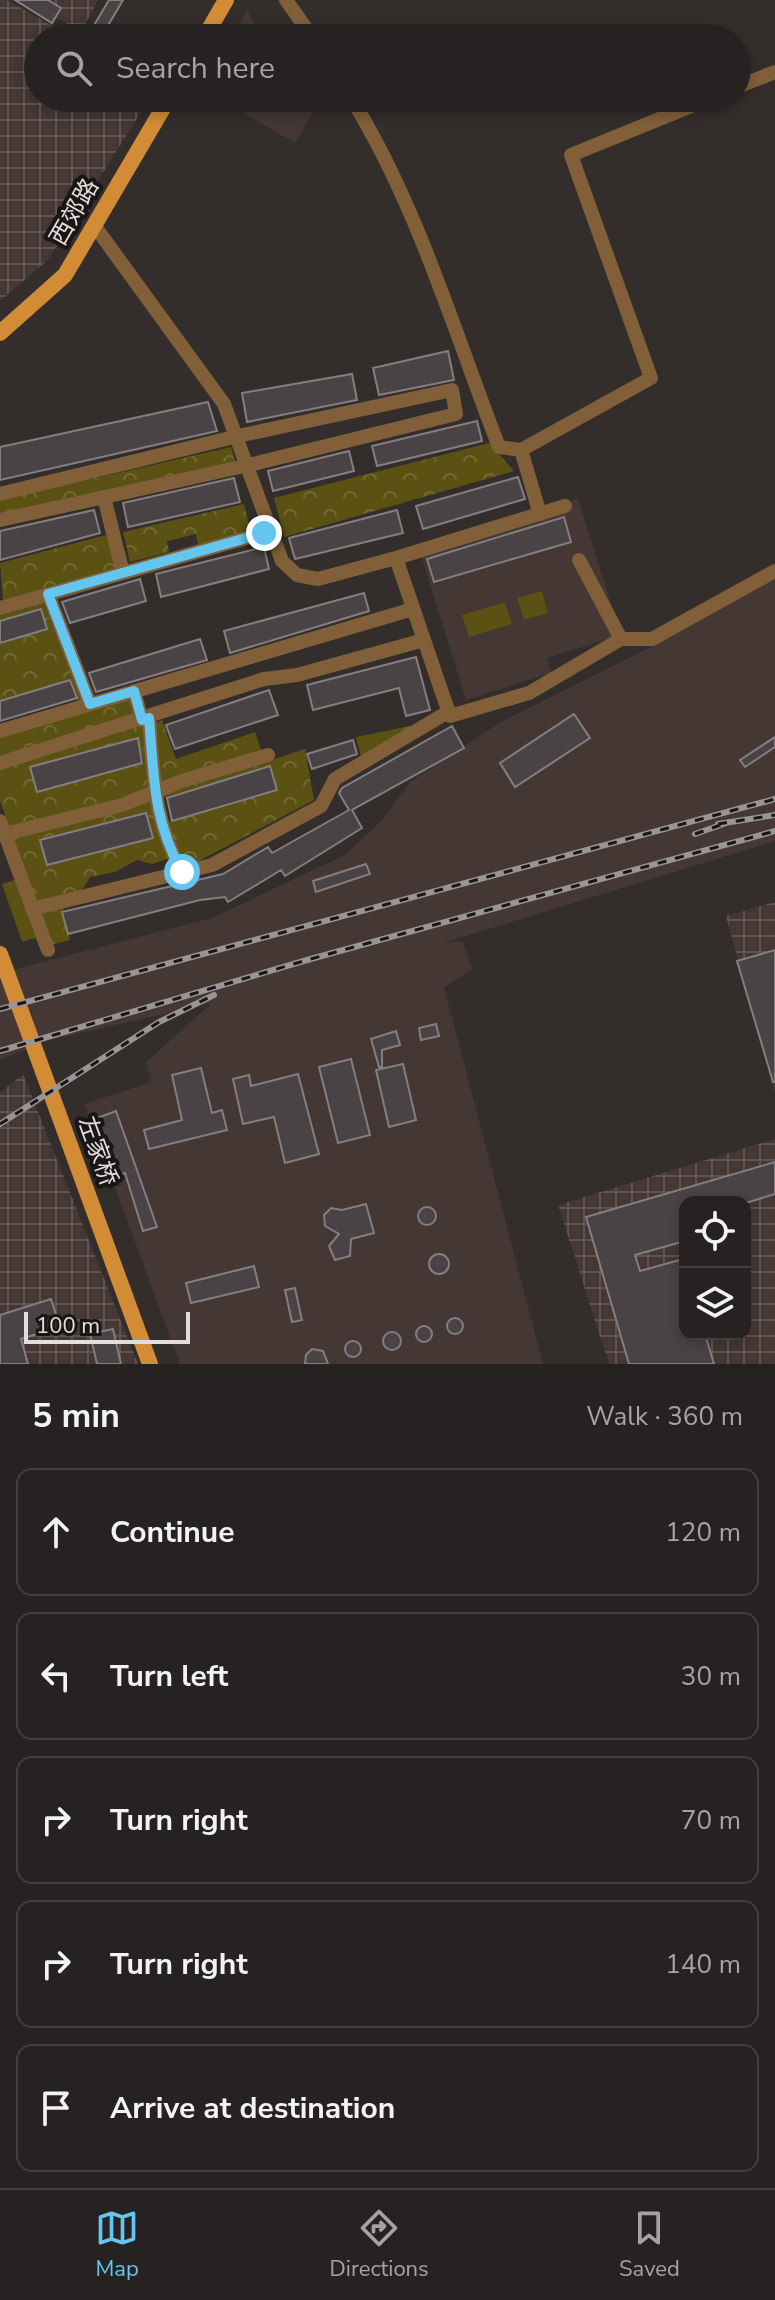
<!DOCTYPE html>
<meta charset="utf-8">
<style>
:root{--surface:#262221;--page:#2e2a2a;--text:#f1f3f6;--muted:#a4a4a5;--line:#423f3f;--accent:#64c5ee}
body{margin:0;font-family:"Nunito Sans","Noto Sans SC",sans-serif;background:var(--page);color:var(--text)}
.controls{position:absolute;right:24px;bottom:24px;display:grid;overflow:hidden;border-radius:16px;box-shadow:0 4px 12px #0003}
.controls button{width:72px;height:72px;display:grid;place-items:center;padding:0;border:0;border-bottom:2px solid var(--line);background:var(--surface);color:var(--text);font:40px sans-serif}
.scale{position:absolute;left:24px;bottom:20px;width:166px;box-sizing:border-box;padding-left:8px;border:4px solid #e2dedd;border-top:0;font-size:22px;line-height:28px;white-space:nowrap;color:#e2dedd;-webkit-text-stroke:6px #191615;paint-order:stroke}
.stop{position:absolute;width:24px;height:24px;margin:-18px;border:6px solid #64c5ee;border-radius:50%;background:#fff}
.stop.end{background:#64c5ee;border-color:#fff;box-shadow:0 2px 8px #0008}
.list{margin:0;padding:0;list-style:none}
h2{display:flex;justify-content:space-between;align-items:center;height:104px;margin:0;padding:0 32px;font-size:34px}
h2 small{font-size:26px;font-weight:400;color:var(--muted)}
.list li{display:grid;grid-template-columns:52px 1fr auto;gap:24px;align-items:center;box-sizing:border-box;height:128px;margin:0 16px 16px;padding:0 16px;border:2px solid var(--line);border-radius:16px}
.list b{display:block;font-size:30px;white-space:nowrap}
.list em{font-size:26px;font-style:normal;color:var(--muted)}
.icon{flex:none;width:44px;height:44px;fill:none;stroke:currentColor;stroke-width:2;stroke-linecap:round;stroke-linejoin:round}
.map{position:relative;flex:none;width:775px;height:1364px;overflow:hidden}
.search{position:absolute;background:var(--surface);box-shadow:0 4px 12px #0003;left:24px;right:24px;top:24px;height:88px;display:flex;align-items:center;gap:20px;box-sizing:border-box;padding:0 28px;border-radius:44px;color:var(--muted);font-size:30px}
.sheet{height:824px;background:var(--surface)}
nav{display:flex;justify-content:space-around;align-items:center;box-sizing:border-box;height:112px;border-top:2px solid var(--line);background:var(--surface);font-size:22px;color:var(--muted)}
nav a{display:grid;justify-items:center;gap:4px}
nav .on{color:var(--accent)}
.map>svg:first-child{display:block}
.built{fill:#443734}
.industrial{fill:url(#industrial-grid);fill-rule:evenodd}
.park{fill:url(#park-crowns);fill-rule:evenodd}
.garden{fill:#5a5112}
.building{fill:#4a4345;stroke:#857e80;stroke-width:2}
.lines{fill:none;stroke-linecap:round;stroke-linejoin:round}
.minor{stroke:#815f39;stroke-width:14}
.major{stroke:#d28c35;stroke-width:16}
.rail-casing{stroke:#9a9594;stroke-width:6}
.rail{stroke:#191615;stroke-width:3;stroke-dasharray:9;stroke-linecap:butt}
.route{stroke:#64c5ee;stroke-width:10}
.labels{text-anchor:middle;dominant-baseline:central;stroke-width:8;stroke-linejoin:round;paint-order:stroke}
.street-label{font-size:24px;fill:#e2dedd;stroke:#191615}
</style>
<div class="map">
<svg width="775" height="1364" viewBox="0 0 775 1364">
<defs>
<pattern id="industrial-grid" width="8" height="8" patternUnits="userSpaceOnUse" patternTransform="scale(2)"><rect width="8" height="8" fill="#443734"/><path d="M0 4h8M4 0v8" fill="none" stroke="#5f5451"/></pattern>
<pattern id="park-crowns" width="20" height="18" patternUnits="userSpaceOnUse" patternTransform="scale(2)"><rect width="20" height="18" fill="#5a5112"/><path d="M2 6a3 3 0 1 1 6 0M12 15a3 3 0 1 1 6 0" fill="none" stroke="#716a34"/></pattern>
</defs>
<rect width="100%" height="100%" fill="#332d2c"/>
<path class="built" d="M247,10L262,38H232Z
M199,98H321L295,143L231,106L192,110Z
M578,499L621,635L547,658L551,673L466,700L419,549Z
M775,577V841L443,943L463,941L472,970L444,987L543,1364H180L84,1104L151,1082L146,1062L212,1003L46,1041L0,1060V973L212,918L345,855L382,820L410,782L499,723L649,648Z"/>
<path class="industrial" d="M0,0H7L74,38H38V98H150L48,260L0,301Z
M27,0H98L81,32Z
M775,902V1094L726,916Z
M23,1074L138,1364H0V1093Z
M775,1139V1364H609L558,1205ZM685,1202H745V1334H685Z"/>
<path class="park" d="M489,443L514,471L284,537L274,498Z
M231,447L235,461L0,513V500Z
M244,504L251,533L198,545L196,534L167,541L169,552L130,562L123,532Z
M106,535L118,568L3,600L0,563Z
M43,602L87,712L131,698L143,728L162,720L176,759L255,732L265,762L305,749L314,800L197,862L167,859L152,864L137,860L115,872L90,877L83,889L61,897L70,940L51,945L0,801V725L78,701L71,679L0,701V643L47,629L40,609L0,621V614ZM138,738L144,763L37,791L31,767ZM270,767L277,791L169,822L162,798ZM147,813L153,837L47,864L41,839Z
M420,724L361,757L356,737Z"/>
<path class="garden" d="M542,591L548,613L524,620L517,598Z
M505,602L512,624L469,637L462,615Z
M15,880L36,938L22,942L2,884Z"/>
<path class="building" d="M15,0H48L61,8L52,23Z
M109,0H123L103,34L93,27Z
M448,351L454,380L379,395L373,368Z
M352,374L357,400L247,422L242,393Z
M208,402L217,431L0,480V447Z
M477,421L482,441L377,466L372,446Z
M349,451L354,471L273,491L268,471Z
M518,477L525,499L423,529L416,506Z
M234,478L240,502L128,527L123,503Z
M94,510L100,533L0,560V531Z
M397,510L403,533L295,559L289,538Z
M564,517L571,542L434,582L427,559Z
M264,547L269,569L161,597L156,574Z
M140,579L146,601L70,623L62,602Z
M364,593L369,611L230,653L224,631Z
M41,609L47,629L0,643V621Z
M200,639L207,660L96,692L89,673Z
M416,657L430,710L406,716L399,688L313,710L307,685Z
M70,680L77,698L0,721V701Z
M269,690L278,715L175,749L166,725Z
M574,714L590,738L515,787L500,763Z
M452,726L464,748L352,810L362,828L285,876L281,870L228,902L225,897L200,900L68,934L62,912L223,874L268,847L272,853L349,810L339,793L342,788Z
M775,737V747L745,767L740,760Z
M138,738L142,763L37,792L30,767Z
M353,740L357,754L312,769L307,754Z
M270,766L277,790L172,821L167,798Z
M146,813L153,838L47,865L40,840Z
M366,864L370,874L316,892L313,881Z
M775,950V1082H773L737,961Z
M436,1024L439,1036L421,1040L419,1028Z
M396,1031L400,1045L382,1050V1067H379L371,1039Z
M351,1059L370,1135L338,1143L319,1067Z
M403,1064L416,1120L389,1127L376,1070Z
M201,1068L212,1113L222,1110L227,1130L149,1149L144,1130L182,1120L172,1075Z
M298,1074L319,1154L285,1163L274,1117L243,1124L233,1079L249,1075L251,1086Z
M116,1111L157,1227L143,1231L125,1173L114,1177L94,1119Z
M775,1162V1194L749,1202H685V1241L635,1255L640,1271L683,1259L685,1334H705L714,1364H629L586,1217Z
M366,1204L374,1233L351,1239L350,1256L335,1260L329,1246L339,1234L325,1226L324,1215L331,1208L342,1210Z
M418 1216a9 9 0 1 1 18 0a9 9 0 1 1-18 0Z
M429 1264a10 10 0 1 1 20 0a10 10 0 1 1-20 0Z
M254,1266L259,1287L191,1303L186,1283Z
M295,1288L302,1320L292,1322L285,1290Z
M51,1299L60,1327L21,1339L28,1364H0V1315Z
M447 1326a8 8 0 1 1 16 0a8 8 0 1 1-16 0Z
M416 1334a8 8 0 1 1 16 0a8 8 0 1 1-16 0Z
M113,1329L121,1364H97L90,1334Z
M383 1341a9 9 0 1 1 18 0a9 9 0 1 1-18 0Z
M345 1349a8 8 0 1 1 16 0a8 8 0 1 1-16 0Z
M312,1349L323,1351L328,1364H305L306,1355Z"/>
<g class="lines">
<path class="minor" d="M286,0L313,38
M737,87L775,72
M351,98C417,204 454,331 499,447L521,450L651,378L571,155L711,98
M94,225L224,404L282,561L297,575L318,579L396,558L450,716L529,693L621,639L579,560
M521,450L540,514
M0,494L238,436L452,390L456,414L249,465L0,520
M104,497L123,573
M396,558L565,506
M48,594L90,704
M0,608L271,531
M621,639H652L775,571
M134,691L142,720
M149,718C154,777 153,820 182,872
M0,731L413,609
M0,763L264,679L297,675L424,640
M0,821L48,950
M5,834L122,805L182,781L268,755
M32,909L212,865L321,806L335,779L448,712"/>
<path class="major" d="M204,38L226,0
M0,333L65,275L169,98
M0,954L150,1364"/>
<defs>
<path id="rail" d="M718,824L775,815
M695,834L729,822
M0,1009L775,799
M0,1051L307,960L775,831
M0,1124L159,1022L214,995"/>
</defs>
<use href="#rail" class="rail-casing"/>
<use href="#rail" class="rail"/>
</g>
<g class="lines">
<path class="route" d="M182,872C153,820 154,777 149,718L142,720L134,691L90,704L48,594L264,533"/>
</g>
<g class="labels">
<g class="street-label">
<text transform="translate(74 212) rotate(-60)">西郊路</text>
<text transform="translate(98 1151) rotate(70)">左家桥</text>
</g>
</g>
</svg>
<div class="controls">
<button><svg class="icon" aria-label="locate" viewBox="0 0 24 24"><circle cx="12" cy="12" r="6"/><path d="M12 2v4M12 18v4M2 12h4M18 12h4"/></svg></button>
<button><svg class="icon" aria-label="layers" viewBox="0 0 24 24"><path d="M12 4l9 5-9 5-9-5zM3 14l9 5 9-5"/></svg></button>
</div>
<div class="scale">100 m</div>
<div class="stop" style="left:182px;top:872px"></div>
<div class="stop end" style="left:264px;top:533px"></div>
<div class="search"><svg class="icon" aria-label="search" viewBox="0 0 24 24"><circle cx="10" cy="10" r="6"/><path d="M15 15l6 6"/></svg>Search here</div>
</div>
<section class="sheet">
<h2>5 min<small>Walk · 360 m</small></h2>
<ul class="list">
<li><svg class="icon" aria-label="ahead" viewBox="0 0 24 24"><path d="M12 20V5M6 11l6-6 6 6"/></svg><div><b>Continue</b></div><em>120 m</em></li>
<li><svg class="icon" aria-label="left" viewBox="0 0 24 24"><path d="M17 20v-9H6M10 6l-5 5 5 5"/></svg><div><b>Turn left</b></div><em>30 m</em></li>
<li><svg class="icon" aria-label="right" viewBox="0 0 24 24"><path d="M7 20v-9h11M14 6l5 5-5 5"/></svg><div><b>Turn right</b></div><em>70 m</em></li>
<li><svg class="icon" aria-label="right" viewBox="0 0 24 24"><path d="M7 20v-9h11M14 6l5 5-5 5"/></svg><div><b>Turn right</b></div><em>140 m</em></li>
<li><svg class="icon" aria-label="arrive" viewBox="0 0 24 24"><path d="M6 21V4h12l-3 4 3 4H6"/></svg><div><b>Arrive at destination</b></div></li>
</ul>
</section>
<nav>
<a class="on"><svg class="icon" aria-label="map" viewBox="0 0 24 24"><path d="M3 6l6-2 6 2 6-2v14l-6 2-6-2-6 2zM9 4v14M15 6v14"/></svg>Map</a>
<a><svg class="icon" aria-label="directions" viewBox="0 0 24 24"><path d="M12 3l9 9-9 9-9-9zM9 14v-3h6M13 9l2 2-2 2"/></svg>Directions</a>
<a><svg class="icon" aria-label="saved" viewBox="0 0 24 24"><path d="M7 4h10v16l-5-4-5 4z"/></svg>Saved</a>
</nav>
